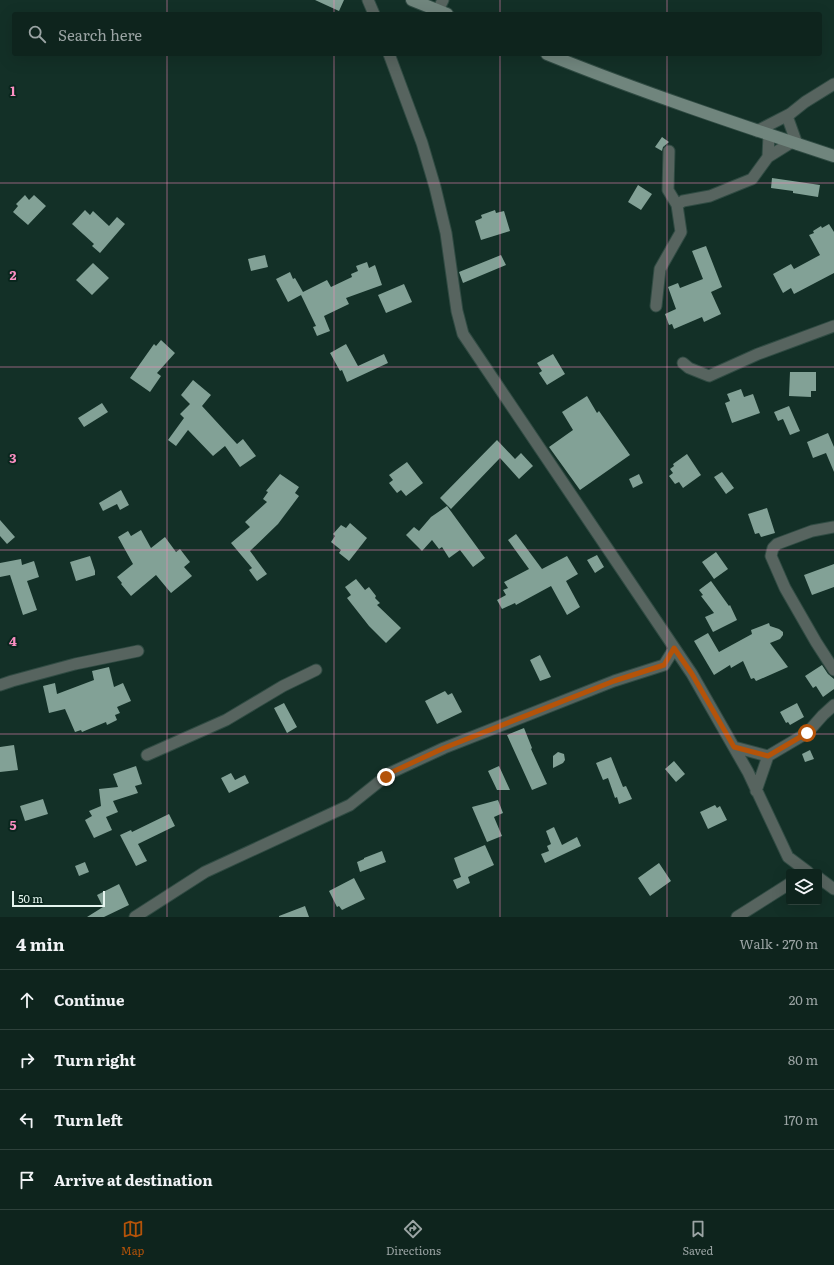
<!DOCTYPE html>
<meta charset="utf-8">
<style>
:root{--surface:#0e241d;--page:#1c302a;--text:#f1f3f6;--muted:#9ba4a4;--line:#2e413b;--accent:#b45309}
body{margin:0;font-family:Literata,serif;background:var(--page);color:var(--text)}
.controls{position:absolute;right:12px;bottom:12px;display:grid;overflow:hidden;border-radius:4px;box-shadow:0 4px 16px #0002}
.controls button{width:36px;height:36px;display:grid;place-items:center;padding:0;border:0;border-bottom:1px solid var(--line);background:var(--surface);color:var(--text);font:20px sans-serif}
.scale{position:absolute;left:12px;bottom:10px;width:93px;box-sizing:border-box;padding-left:4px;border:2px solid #e4f4ee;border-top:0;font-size:11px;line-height:14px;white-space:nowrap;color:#e4f4ee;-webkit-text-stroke:3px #09261d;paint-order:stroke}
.stop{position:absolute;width:12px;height:12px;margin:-9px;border:3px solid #b45309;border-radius:50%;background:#fff}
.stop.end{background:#b45309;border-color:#fff;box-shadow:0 1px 4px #0008}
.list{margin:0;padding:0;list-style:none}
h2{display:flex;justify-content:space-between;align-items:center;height:52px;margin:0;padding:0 16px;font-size:17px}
h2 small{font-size:13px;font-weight:400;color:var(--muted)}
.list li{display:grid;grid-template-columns:26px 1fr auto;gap:12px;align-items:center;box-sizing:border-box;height:60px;padding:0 16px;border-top:1px solid var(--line)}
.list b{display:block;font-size:15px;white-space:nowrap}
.list em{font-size:13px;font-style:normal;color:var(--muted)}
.icon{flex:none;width:22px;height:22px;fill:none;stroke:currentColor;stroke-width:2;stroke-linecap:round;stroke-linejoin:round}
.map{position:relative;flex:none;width:834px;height:917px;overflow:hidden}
.search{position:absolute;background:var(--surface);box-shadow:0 4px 16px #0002;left:12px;right:12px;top:12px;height:44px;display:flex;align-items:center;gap:10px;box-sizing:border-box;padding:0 14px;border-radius:4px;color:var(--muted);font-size:15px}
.sheet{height:292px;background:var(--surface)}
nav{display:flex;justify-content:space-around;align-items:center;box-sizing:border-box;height:56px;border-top:1px solid var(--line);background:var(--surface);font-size:11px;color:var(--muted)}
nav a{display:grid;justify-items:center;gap:2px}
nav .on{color:var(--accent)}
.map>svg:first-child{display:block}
.building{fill:#82a196}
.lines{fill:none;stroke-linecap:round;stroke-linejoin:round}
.street-casing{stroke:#304b43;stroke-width:13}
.secondary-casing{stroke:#304b43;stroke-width:14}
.street{stroke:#57645f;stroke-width:11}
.secondary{stroke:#70857d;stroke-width:12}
.route{stroke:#b45309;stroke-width:5}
.grid{fill:none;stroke:#fc8fc3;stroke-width:1;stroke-opacity:0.55}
.grid-label{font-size:13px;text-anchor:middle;font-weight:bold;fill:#fc8fc3;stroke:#09261d;stroke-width:4;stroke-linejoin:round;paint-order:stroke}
</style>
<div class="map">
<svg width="834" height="917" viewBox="0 0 834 917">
<rect width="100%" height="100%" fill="#133027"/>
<path class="building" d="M315,0H344L339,11Z
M662,137L669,142L663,147L662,151L655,147Z
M772,178L820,185L818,197L793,193V191L771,188Z
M638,185L652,194L641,210L628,202Z
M25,195L29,200L34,195L46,206L28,225L13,212L18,206L16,204Z
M85,210L90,215L93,211L109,226L117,217L125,224L100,253L92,246L94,244L72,224Z
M495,210L496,213L504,211L510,231L481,240L475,221L482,218L481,215Z
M829,224L834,232V273L794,294L791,288L783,293L773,274L791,264L794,269L820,255L809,235L814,233L813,231L821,226L822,228Z
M706,246L722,287L711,292L721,314L704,322L702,317L674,329L672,324L669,325L665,314L676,309L668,287L678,283L680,288L703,279L692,251Z
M265,255L268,267L251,271L248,259Z
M501,255L506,265L463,283L459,272Z
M367,262L369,268L375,265L382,285L346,298L349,304L324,316L330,331L317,336L313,327L316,326L301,295L288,302L276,279L290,272L293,279L295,278L303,292L327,280L331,287L352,277L351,274L358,271L356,266Z
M93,263L109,278L92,295L76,280Z
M404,284L412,302L386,313L378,295Z
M161,340L175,353L157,373L161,376L150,392L130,378L154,344L156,346Z
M346,344L358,366L384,354L388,363L347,382L342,370L340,371L330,353Z
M553,354L565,374L547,385L539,373L542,371L537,363Z
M790,372H816V391H811V397L789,396Z
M193,380L211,395L202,406L237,444L243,439L256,456L240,467L225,446L213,456L188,430L176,446L168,440L184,418L180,414L190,404L181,395Z
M741,389L744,397L753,394L760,413L732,423L725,403L730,401L727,394Z
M587,396L597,413L599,411L630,455L580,490L549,447L573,430L562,412Z
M102,403L108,412L84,427L78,418Z
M789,406L800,431L790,435L783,419L778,421L774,412Z
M828,433L834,447V472L826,453L813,458L807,442Z
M497,440L515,459L521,453L533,466L519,479L500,458L451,509L440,498Z
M687,454L701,475L683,488L679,482L675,484L669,476L673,473L670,469L674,466L673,464Z
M407,462L423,483L406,496L401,490L397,493L389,483L393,480L389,475Z
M722,472L734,488L726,494L714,477Z
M280,474L299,487L295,493L299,496L278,524L250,551L267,574L257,581L249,570L252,568L231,543L250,527L245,522L267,502L263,499L268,492L266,491Z
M639,474L643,483L633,488L629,479Z
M121,490L129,505L120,510L117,504L103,511L99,503Z
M447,506L485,558L473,567L460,550L449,558L442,547L439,549L432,540L422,551L406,535L414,527L419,531L431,517Z
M767,508L775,533L761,537L759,533L755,534L748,514Z
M0,520L15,537L7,544L0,536Z
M350,523L367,538L349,561L339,553L341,550L331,542L335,536L333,534L341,525L346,528Z
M141,530L151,548L165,537L176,552L180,549L190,562L184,567L192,576L171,593L156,575L131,596L121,584L122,583L117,577L133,564L118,537L128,531L131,536Z
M516,534L542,569L567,556L578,574L566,581L580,607L567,615L551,586L516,605L515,603L502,609L497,600L506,595L503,590L508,588L504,582L529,569L508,540Z
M716,552L728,569L714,579L702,562Z
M597,555L604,567L595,573L587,560Z
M90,556L95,571V575L76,581L70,562Z
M21,559L22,565L34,561L39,577L27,581L37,610L23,615L10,575L0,577V563Z
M834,564V587L812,595L804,575Z
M356,579L365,590L369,587L376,596L375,598L380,603L377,605L401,628L386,643L369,626L347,598L351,595L345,587Z
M711,581L729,606L730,605L737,620L713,632L705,617L714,613L701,596L703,595L699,590Z
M769,623L770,626L779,629L783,632V635L780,639L770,643L788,667L756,681L754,678L751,679L743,661L731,668L730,665L714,675L694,641L708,633L719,652L752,634L751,630Z
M540,655L551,677L540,681L530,660Z
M822,665L828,674L834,679V689L823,697L816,686L813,688L805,676Z
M109,667L114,687L123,683L131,701L117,707L120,713L115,715L117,720L107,725L106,722L82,732L81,730L75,732L65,709L49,713L43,686L55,683L57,694L94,680L92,671Z
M445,691L448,695L452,693L462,712L437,724L425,701Z
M284,703L297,727L287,733L274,708Z
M797,703L804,717L790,725L788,722L786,723L780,712Z
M524,728L532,748L531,749L547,784L532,790L507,735Z
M14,745L18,770L0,772V747Z
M810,750L814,759L805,762L802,754Z
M558,752L564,754L565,760L563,763L553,768V756Z
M611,757L623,787L626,786L632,799L619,804L617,797L615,798L608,778L603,780L596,763Z
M674,761L685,774L676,782L665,769Z
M136,766L142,784L135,786L138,793L113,801L118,812L106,817L112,830L94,838L85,820L92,816L89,811L101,806L99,789L118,787L113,774Z
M499,766L510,790H497L488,771Z
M231,773L235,780L245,775L249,783L229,793L221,778Z
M43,799L48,814L25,821L20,806Z
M498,800L503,813L494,817L502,836L487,842L472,807Z
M715,805L717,808L720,806L727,820L708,829L700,812Z
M169,814L175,826L138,844L147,861L136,866L120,835L131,830L132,832Z
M554,827L562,845L577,837L581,846L545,863L541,854L549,851L547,846L551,844L546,831Z
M485,845L494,865L468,877L470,883L457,889L453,880L461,877L454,858Z
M382,851L386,862L360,872L357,862L364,859V858Z
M85,862L89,872L79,876L75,866Z
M659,863L671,881L650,896L638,878Z
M354,878L365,899L342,910L339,906L337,907L329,891Z
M119,884L129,905L104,917H87L103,907L97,895Z
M305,906L309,917H279V916Z"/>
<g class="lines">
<defs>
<path id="street" d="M368,0L374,14
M438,10L443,0
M389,54L422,143L435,187L446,233L457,311L463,334L692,674L748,772L788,857L808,872
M787,116L797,144
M757,131L790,114L805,102L834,84
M769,134L768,157L792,142
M669,151L668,190L677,205
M656,306L660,269L681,232L677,205L683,201L710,196L752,179L768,157
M683,363L689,368L709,376L758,354L834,326
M834,527L812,531L777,544L773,548L771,556L785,588L816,642L834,670
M0,685L12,681L75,664L138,651
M734,747L768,756L756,791
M147,755L226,720L283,686L316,670
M768,756L807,733L823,715L834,705
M819,878L834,889
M135,917L205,872L350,805L390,773L444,748L614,681L664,665L674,649
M737,917L789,884"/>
<path id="secondary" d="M412,0L447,14
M547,54C641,92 737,124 834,156"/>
</defs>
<use href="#street" class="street-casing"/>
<use href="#secondary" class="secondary-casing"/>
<use href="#street" class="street"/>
<use href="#secondary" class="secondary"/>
</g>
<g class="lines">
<path class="route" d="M386,777L390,773L444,748L614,681L664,665L674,648L692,674L734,747L768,756L807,733"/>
</g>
<path class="grid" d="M167,0V14M334,0V14M500,0V14M667,0V14M167,54V917M334,54V917M500,54V917M667,54V917M0,183H834M0,367H834M0,550H834M0,734H834"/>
<g class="grid-label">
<text x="13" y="96">1</text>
<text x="13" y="280">2</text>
<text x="13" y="463">3</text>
<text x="13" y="646">4</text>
<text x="13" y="830">5</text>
</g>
</svg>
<div class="controls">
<button><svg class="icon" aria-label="layers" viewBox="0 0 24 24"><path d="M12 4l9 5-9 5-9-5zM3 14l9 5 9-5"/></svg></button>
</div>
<div class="scale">50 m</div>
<div class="stop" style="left:807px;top:733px"></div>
<div class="stop end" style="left:386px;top:777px"></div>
<div class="search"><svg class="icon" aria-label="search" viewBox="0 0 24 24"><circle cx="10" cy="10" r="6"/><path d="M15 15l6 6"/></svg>Search here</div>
</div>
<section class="sheet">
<h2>4 min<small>Walk · 270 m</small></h2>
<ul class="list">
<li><svg class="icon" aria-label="ahead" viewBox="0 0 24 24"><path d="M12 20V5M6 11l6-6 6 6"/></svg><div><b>Continue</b></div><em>20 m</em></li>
<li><svg class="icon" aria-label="right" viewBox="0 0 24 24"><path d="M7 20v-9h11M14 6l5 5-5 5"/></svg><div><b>Turn right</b></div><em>80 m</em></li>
<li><svg class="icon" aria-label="left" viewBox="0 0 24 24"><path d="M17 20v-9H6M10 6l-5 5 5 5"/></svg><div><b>Turn left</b></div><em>170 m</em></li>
<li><svg class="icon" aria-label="arrive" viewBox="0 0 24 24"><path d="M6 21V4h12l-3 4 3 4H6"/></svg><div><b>Arrive at destination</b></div></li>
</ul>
</section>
<nav>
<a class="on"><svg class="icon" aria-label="map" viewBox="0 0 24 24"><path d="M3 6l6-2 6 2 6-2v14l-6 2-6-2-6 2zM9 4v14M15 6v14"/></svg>Map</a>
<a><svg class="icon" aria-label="directions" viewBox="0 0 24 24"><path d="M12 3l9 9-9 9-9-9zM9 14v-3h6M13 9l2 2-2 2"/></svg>Directions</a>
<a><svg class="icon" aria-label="saved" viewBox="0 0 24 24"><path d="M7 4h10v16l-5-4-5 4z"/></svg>Saved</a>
</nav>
